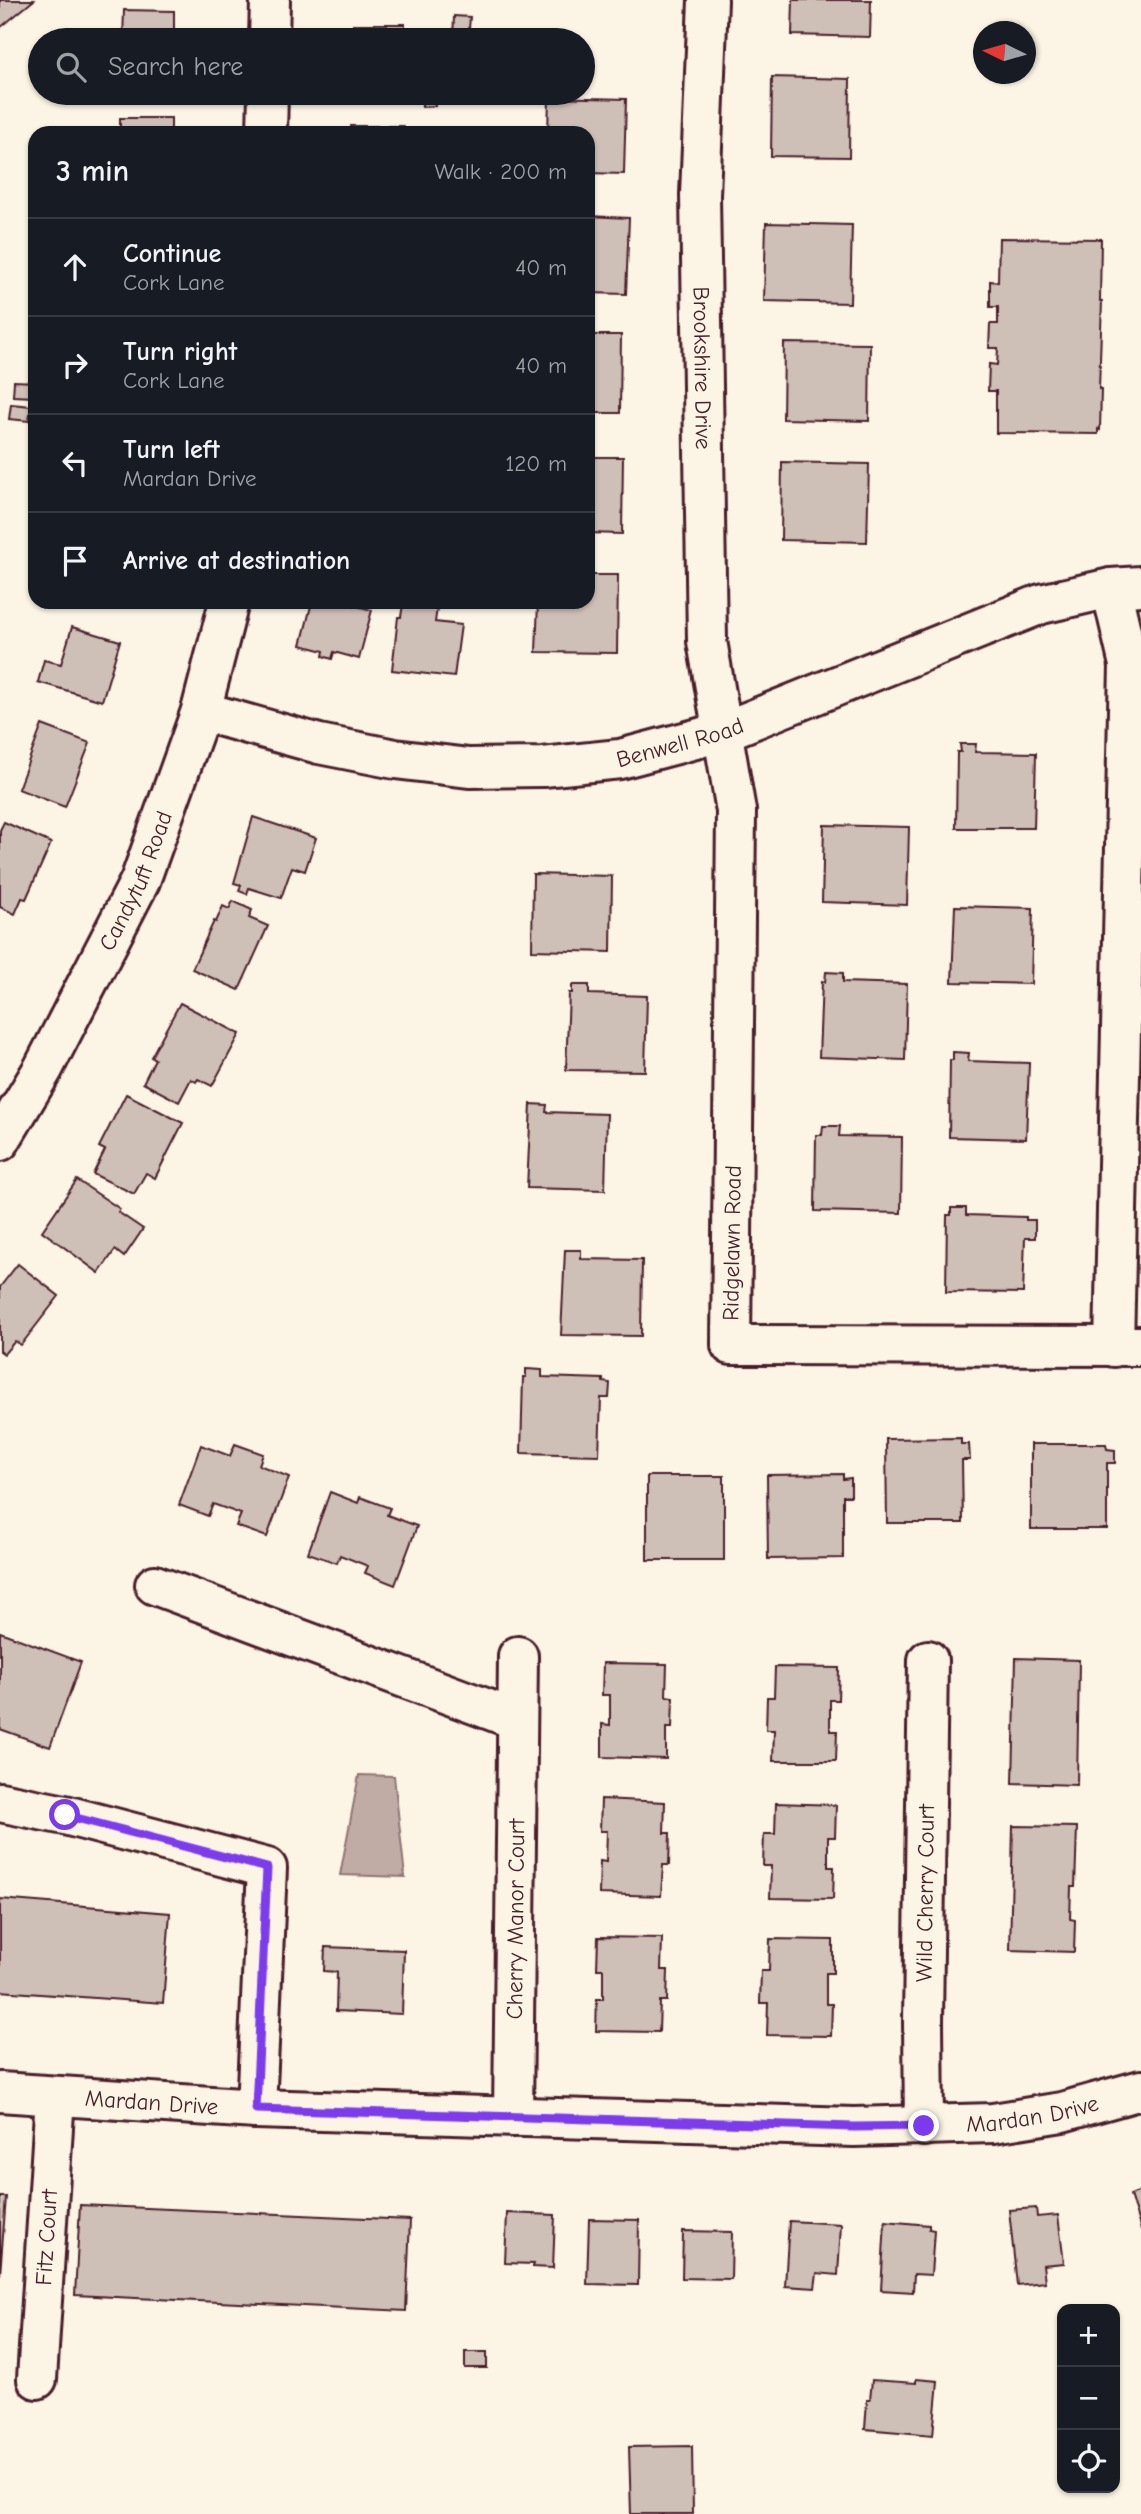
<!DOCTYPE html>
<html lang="en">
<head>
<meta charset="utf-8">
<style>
  body { margin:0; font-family:"Comic Neue",sans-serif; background:#20242c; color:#f1f3f6 }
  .controls { position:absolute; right:21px; bottom:21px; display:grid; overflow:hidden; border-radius:14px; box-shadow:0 2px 5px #0004 }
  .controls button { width:63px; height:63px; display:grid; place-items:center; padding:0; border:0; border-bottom:2px solid #363941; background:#171b24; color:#f1f3f6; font:35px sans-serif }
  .compass { position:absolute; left:973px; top:21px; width:63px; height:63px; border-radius:50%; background:#171b24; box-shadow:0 2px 5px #0004; rotate:275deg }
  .stop { position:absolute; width:21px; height:21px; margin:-16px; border:5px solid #7c3aed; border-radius:50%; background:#fff }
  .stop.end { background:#7c3aed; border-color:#fff; box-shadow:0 2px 7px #0008 }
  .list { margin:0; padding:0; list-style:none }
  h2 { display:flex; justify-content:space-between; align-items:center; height:91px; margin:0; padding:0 28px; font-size:30px }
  h2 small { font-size:23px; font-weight:400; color:#9ea1a6 }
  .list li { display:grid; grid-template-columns:46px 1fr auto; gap:21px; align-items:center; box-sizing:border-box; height:98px; padding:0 28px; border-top:2px solid #363941 }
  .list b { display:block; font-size:26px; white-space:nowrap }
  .list p { margin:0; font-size:23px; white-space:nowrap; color:#9ea1a6 }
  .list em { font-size:23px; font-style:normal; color:#9ea1a6 }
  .icon { flex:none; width:38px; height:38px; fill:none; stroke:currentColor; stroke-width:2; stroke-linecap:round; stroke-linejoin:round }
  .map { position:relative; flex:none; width:1141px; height:2514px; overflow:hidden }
  .search { position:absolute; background:#171b24; box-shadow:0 2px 5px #0004; left:28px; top:28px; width:567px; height:77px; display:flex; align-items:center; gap:18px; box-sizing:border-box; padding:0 24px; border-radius:38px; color:#9ea1a6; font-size:26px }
  .panel { position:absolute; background:#171b24; box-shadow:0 2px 5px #0004; left:28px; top:126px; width:567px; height:483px; border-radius:21px }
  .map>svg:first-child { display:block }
  .water { fill:#c0aca5; stroke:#917474; stroke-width:2 }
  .building { fill:#cfc0b7; stroke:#4a1f2b; stroke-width:2 }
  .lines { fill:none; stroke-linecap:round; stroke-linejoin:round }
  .minor-casing { stroke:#4a1f2b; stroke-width:44 }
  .minor { stroke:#fcf5e5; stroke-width:38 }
  .route { stroke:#7c3aed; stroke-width:9 }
  .labels { text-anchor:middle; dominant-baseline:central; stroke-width:5; stroke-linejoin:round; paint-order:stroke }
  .street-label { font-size:23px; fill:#4a1f2b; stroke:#fcf5e5 }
</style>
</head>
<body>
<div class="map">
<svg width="1141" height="2514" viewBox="0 0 1141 2514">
  <rect width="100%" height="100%" fill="#fcf5e5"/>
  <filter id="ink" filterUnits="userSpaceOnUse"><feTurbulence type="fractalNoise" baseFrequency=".0143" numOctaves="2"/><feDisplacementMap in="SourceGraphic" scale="14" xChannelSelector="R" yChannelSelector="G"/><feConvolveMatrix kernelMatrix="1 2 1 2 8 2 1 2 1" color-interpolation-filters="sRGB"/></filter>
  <g filter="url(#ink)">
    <polygon class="water" points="359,1775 394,1776 405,1877 340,1875"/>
    <g class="building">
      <polygon points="0,0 34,0 0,28"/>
      <polygon points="793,0 871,0 870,37 792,35"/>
      <polygon points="124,10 174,11 174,40 123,40"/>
      <polygon points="454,16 470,17 468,40 453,40"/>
      <rect x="353" y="24" width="52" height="16"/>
      <polygon points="772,77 850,79 849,157 771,156"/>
      <polygon points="421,93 434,93 435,106 422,107"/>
      <polygon points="549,97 626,99 624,174 588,173 588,133 548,133"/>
      <rect x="120" y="118" width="51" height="15"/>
      <polygon points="351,126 403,126 403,133 352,133"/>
      <polygon points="588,216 629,218 626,294 588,293"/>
      <polygon points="766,223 852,225 850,303 764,301"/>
      <polygon points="999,238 1101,239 1100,301 1102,301 1099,389 1101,389 1100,430 1098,429 1098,434 996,433 996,391 988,391 989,364 997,365 998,348 989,348 990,324 998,324 998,307 990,307 990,281 998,282"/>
      <polygon points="588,335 621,335 620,413 588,413"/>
      <polygon points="784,343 870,344 869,421 783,419"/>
      <polygon points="14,381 35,382 34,397 13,396"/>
      <polygon points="11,404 31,406 29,421 9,419"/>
      <polygon points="588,457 623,457 622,534 588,533"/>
      <polygon points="782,462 869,464 867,542 781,540"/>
      <polygon points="588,575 618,575 617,653 536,652 538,602 588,602"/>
      <polygon points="312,602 341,602 372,610 359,659 334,652 332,659 323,656 324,651 301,645"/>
      <polygon points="403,604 437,608 435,622 461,625 454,677 392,670 398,617 401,617"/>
      <polygon points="72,627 120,641 102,701 38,682 44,660 61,664"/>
      <polygon points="42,725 90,743 65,807 18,789"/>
      <polygon points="960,744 976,744 975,752 1036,753 1034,828 956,828 957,752 961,752"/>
      <polygon points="253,817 316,838 305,871 292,867 281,898 249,888 247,894 239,891 241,885 234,883"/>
      <polygon points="4,822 51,843 26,899 22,898 15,914 0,907 0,830"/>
      <polygon points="824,825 909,827 907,905 822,902"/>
      <polygon points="533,874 612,876 611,952 532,950"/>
      <polygon points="233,901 252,910 249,918 268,926 239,990 192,969 214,921 216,922 223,906 229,909"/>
      <polygon points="955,906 1033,908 1031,984 952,982"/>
      <polygon points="826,972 843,973 843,982 907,984 905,1060 819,1057 822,981 825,982"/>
      <polygon points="572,985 589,985 589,994 647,996 645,1071 566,1070 569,993 572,993"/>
      <polygon points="180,1003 240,1034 212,1086 198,1079 196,1082 191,1079 179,1102 143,1083 155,1059 151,1057"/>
      <polygon points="953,1052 969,1053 968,1061 1029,1063 1026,1139 949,1137 950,1060 953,1060"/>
      <polygon points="126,1094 183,1123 155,1178 146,1173 134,1194 93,1174 105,1150 99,1147"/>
      <polygon points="531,1104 547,1105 546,1112 607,1114 605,1190 527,1188"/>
      <polygon points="823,1126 840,1126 839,1136 902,1137 901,1213 815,1211 816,1135 822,1135"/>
      <polygon points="77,1180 120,1209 118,1212 143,1229 124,1257 115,1250 99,1273 42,1231"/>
      <polygon points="951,1208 966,1208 966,1215 1026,1217 1026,1220 1035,1220 1035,1238 1025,1238 1023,1293 946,1292 947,1215 951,1215"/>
      <polygon points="565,1250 581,1250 581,1259 642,1260 641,1336 561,1335"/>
      <polygon points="18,1264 59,1296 21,1345 15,1341 4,1354 0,1351 0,1287"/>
      <polygon points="526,1369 542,1370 542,1377 603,1379 603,1382 610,1383 609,1398 601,1398 599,1455 521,1453 523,1377 526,1377"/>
      <polygon points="961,1438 961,1444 969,1444 970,1460 962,1460 963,1523 887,1523 886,1439"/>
      <polygon points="235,1444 263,1454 259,1465 289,1477 267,1537 236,1526 241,1514 213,1504 208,1516 179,1505 201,1445 230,1456"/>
      <polygon points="1031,1444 1106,1444 1107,1449 1115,1450 1115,1463 1107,1463 1107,1529 1031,1529"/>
      <polygon points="843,1474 843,1479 851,1478 851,1496 843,1496 843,1558 768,1559 767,1475"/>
      <rect x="647" y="1476" width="77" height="84"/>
      <polygon points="330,1492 358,1503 360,1497 390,1508 387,1515 417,1526 395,1585 365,1573 368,1566 340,1555 337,1563 308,1553"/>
      <polygon points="0,1632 81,1662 50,1747 0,1729"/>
      <polygon points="1016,1658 1079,1660 1077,1785 1013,1783"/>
      <polygon points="603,1663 667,1664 666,1696 673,1697 672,1728 666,1728 666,1759 602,1757 602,1724 610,1725 610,1695 602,1695"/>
      <polygon points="775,1667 839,1668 838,1700 830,1700 830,1731 837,1731 836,1761 773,1761 774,1730 766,1730 767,1697 774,1697"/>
      <polygon points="601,1799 665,1802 664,1833 670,1833 669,1865 663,1865 661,1896 599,1894 600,1861 606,1862 607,1831 600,1831"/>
      <polygon points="776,1803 836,1805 835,1837 828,1837 828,1867 834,1867 833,1899 770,1898 771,1866 763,1866 764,1834 775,1834"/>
      <polygon points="1013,1826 1077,1827 1075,1887 1071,1887 1070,1919 1075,1920 1074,1952 1010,1950"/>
      <polygon points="0,1899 170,1913 163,2003 0,1991"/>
      <polygon points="598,1937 662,1938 661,1970 668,1970 667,2001 660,2001 659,2032 596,2031 597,1999 603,1999 603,1969 597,1969"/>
      <polygon points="770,1939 833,1940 833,1973 826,1973 826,2004 832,2004 831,2036 767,2035 768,2003 760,2003 761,1971 769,1971"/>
      <polygon points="325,1947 404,1950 402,2014 336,2011 337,1972 324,1971"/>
      <polygon points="1141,2191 1141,2230 1130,2195"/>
      <polygon points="0,2197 6,2197 0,2275"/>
      <polygon points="80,2205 410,2220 406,2311 75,2295"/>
      <polygon points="1036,2208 1037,2217 1058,2215 1064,2263 1043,2265 1045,2282 1017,2285 1009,2210"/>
      <polygon points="507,2213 555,2215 553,2268 533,2267 534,2264 505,2263"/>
      <polygon points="589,2219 639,2220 638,2285 587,2284"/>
      <polygon points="789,2221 841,2224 838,2275 817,2273 815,2288 785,2286"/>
      <polygon points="885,2221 929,2225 929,2229 934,2230 931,2275 914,2274 913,2292 881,2290"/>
      <polygon points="683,2231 732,2232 731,2279 682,2278"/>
      <rect x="465" y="2352" width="22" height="16"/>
      <polygon points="916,2379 938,2381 933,2435 865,2429 867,2400 870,2400 872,2380 916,2383"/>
      <polygon points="692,2446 693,2514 631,2514 629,2447"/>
    </g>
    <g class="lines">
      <g class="minor-casing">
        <g id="minor">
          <path id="s1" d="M708 0 700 195 707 641 736 811 731 1345 1141 1346"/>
          <polyline points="269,40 270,0"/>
          <polyline points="267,133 268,93"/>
          <polyline points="1111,588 1129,665 1114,1347"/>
          <path id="s2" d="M201 711 319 744 395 759 469 768 543 767 620 759 722 732 1041 604 1111 588 1141 586"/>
          <path id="s3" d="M0 1141 43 1069 140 881 201 711 229 602"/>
          <polyline points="155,1585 517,1720"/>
          <polyline points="0,1802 65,1815 267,1868 256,2109"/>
          <path id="s4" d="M0 2092 256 2109 854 2127 993 2123 1062 2112 1141 2090"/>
          <path id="s5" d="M513 2117 518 1656"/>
          <path id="s6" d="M924 2126 923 2022 928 1660"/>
          <path id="s7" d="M37 2379 55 2096"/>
        </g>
      </g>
      <use href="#minor" class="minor"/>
    </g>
  </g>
  <g class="lines" filter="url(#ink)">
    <polyline class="route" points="65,1815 267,1868 256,2109 854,2127 924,2126"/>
  </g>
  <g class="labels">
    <g class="street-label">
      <text stroke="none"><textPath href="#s1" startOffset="368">Brookshire Drive</textPath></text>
      <text stroke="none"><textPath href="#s2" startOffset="488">Benwell Road</textPath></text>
      <text stroke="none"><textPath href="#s3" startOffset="294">Candytuft Road</textPath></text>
      <text transform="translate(732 1243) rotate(-89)">Ridgelawn Road</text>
      <text stroke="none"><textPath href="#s6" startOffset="233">Wild Cherry Court</textPath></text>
      <text stroke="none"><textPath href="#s5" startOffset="198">Cherry Manor Court</textPath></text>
      <text stroke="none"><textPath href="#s4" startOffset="152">Mardan Drive</textPath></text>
      <text stroke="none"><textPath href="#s4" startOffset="1034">Mardan Drive</textPath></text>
      <text stroke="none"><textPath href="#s7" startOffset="142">Fitz Court</textPath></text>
    </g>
  </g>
</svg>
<div class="controls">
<button>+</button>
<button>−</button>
<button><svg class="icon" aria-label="locate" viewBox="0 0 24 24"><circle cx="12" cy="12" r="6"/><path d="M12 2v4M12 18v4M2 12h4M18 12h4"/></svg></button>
</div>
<svg class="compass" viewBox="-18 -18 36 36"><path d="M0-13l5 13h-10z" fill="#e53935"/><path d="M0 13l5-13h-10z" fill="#9ea1a6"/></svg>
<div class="stop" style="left:65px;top:1815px"></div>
<div class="stop end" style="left:924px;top:2126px"></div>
<div class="search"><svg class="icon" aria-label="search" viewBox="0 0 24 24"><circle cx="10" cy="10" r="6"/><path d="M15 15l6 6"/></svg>Search here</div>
<section class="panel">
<h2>3 min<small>Walk · 200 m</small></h2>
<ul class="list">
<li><svg class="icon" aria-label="ahead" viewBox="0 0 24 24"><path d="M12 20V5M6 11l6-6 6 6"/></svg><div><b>Continue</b><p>Cork Lane</p></div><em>40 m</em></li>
<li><svg class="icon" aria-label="right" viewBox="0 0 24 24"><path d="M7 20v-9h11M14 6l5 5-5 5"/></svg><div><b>Turn right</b><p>Cork Lane</p></div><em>40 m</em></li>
<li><svg class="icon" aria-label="left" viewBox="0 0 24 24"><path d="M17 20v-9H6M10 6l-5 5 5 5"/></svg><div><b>Turn left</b><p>Mardan Drive</p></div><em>120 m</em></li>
<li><svg class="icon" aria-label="arrive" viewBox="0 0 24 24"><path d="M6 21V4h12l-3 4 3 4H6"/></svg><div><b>Arrive at destination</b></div></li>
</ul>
</section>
</div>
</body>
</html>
